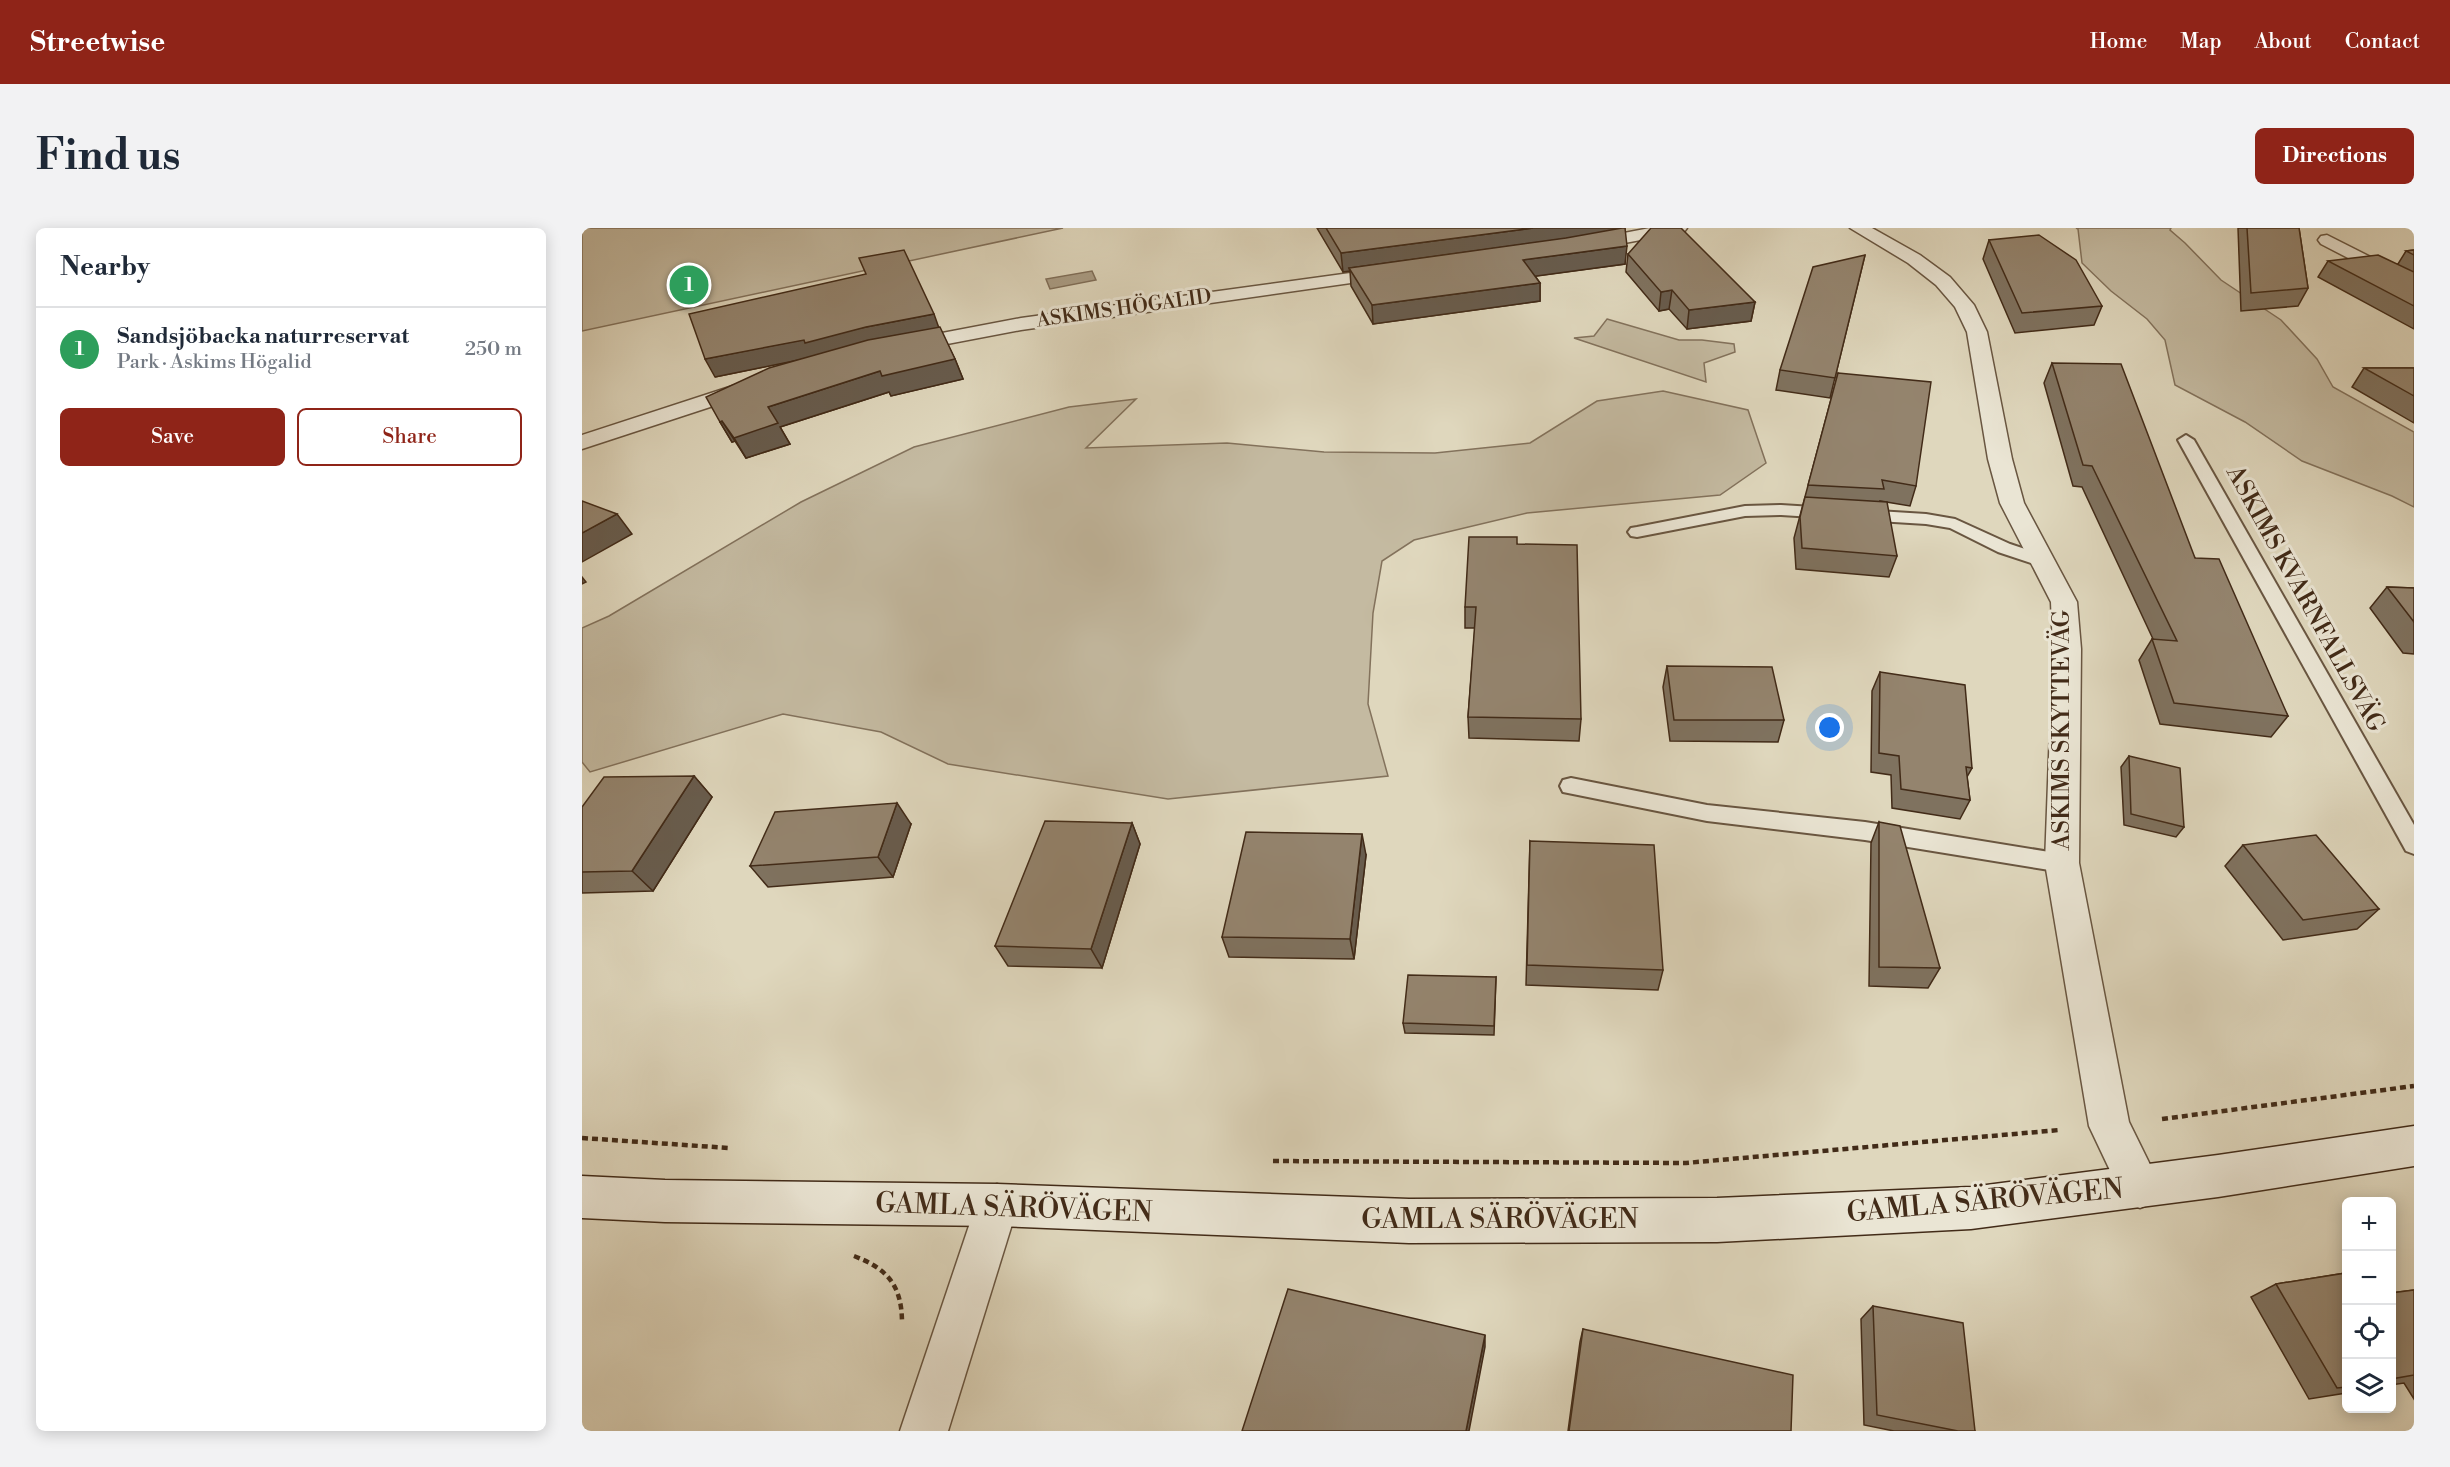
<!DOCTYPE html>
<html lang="en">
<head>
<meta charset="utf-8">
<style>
  body { margin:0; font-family:"Libre Bodoni",serif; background:#f2f2f3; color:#1f2937 }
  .controls { position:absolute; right:18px; bottom:18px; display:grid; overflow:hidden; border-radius:9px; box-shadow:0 3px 15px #0003 }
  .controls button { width:54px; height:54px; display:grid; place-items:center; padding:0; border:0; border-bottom:2px solid #e0e1e3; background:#fff; color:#1f2937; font:30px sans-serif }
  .you { position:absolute; left:1248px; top:500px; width:21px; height:21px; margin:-15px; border:4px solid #fff; border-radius:50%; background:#1a73e8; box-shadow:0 0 0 9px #1a73e833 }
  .badge { display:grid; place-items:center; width:39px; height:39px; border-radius:50%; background:#8f2418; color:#fff; font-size:20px; font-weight:700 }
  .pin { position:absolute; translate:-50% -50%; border:3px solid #fff; box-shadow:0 2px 6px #0006 }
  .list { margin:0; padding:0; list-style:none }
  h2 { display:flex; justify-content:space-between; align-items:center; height:78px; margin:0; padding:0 24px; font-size:26px }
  h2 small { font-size:20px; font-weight:400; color:#747a83 }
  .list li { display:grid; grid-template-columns:39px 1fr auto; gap:18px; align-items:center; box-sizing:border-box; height:84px; padding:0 24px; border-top:2px solid #e0e1e3 }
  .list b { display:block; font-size:22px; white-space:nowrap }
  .list p { margin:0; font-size:20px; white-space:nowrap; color:#747a83 }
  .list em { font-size:20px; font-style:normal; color:#747a83 }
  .actions { display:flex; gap:12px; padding:18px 24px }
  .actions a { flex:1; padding:14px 0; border:2px solid #8f2418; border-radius:9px; text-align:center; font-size:21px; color:#8f2418 }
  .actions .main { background:#8f2418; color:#fff }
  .icon { flex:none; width:33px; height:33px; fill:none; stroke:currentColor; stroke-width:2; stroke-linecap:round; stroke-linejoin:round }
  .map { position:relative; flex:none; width:1832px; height:1203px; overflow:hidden; border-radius:9px }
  header { display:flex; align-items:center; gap:36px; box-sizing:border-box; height:84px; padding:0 30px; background:#8f2418; color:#fff }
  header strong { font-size:28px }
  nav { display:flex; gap:33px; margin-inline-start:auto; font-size:21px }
  .intro { display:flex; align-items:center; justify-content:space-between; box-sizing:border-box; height:144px; padding:0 36px }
  h1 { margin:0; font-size:42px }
  .button { padding:15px 27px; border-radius:9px; background:#8f2418; color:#fff; font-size:21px; font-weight:700 }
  main { display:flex; gap:36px; padding:0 36px }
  aside { flex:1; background:#fff; border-radius:9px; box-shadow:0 3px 15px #0003 }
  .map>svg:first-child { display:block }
  .green { fill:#c4baa1; stroke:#83725c; stroke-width:1.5 }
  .water { fill:#aa9d85; stroke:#806f59; stroke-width:1.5 }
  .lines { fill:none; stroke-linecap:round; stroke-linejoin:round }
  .lane-casing { stroke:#695641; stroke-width:4 }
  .street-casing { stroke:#695641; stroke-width:3 }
  .secondary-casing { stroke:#422b18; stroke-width:3 }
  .path { stroke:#422b18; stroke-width:4.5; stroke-dasharray:6 4; stroke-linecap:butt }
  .lane { fill:#eae5d4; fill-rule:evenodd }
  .street { fill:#eae5d4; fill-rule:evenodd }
  .secondary { fill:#eae5d4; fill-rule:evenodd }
  .wall { fill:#7f725f; stroke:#422b18; stroke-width:1.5 }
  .shaded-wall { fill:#685c4d; stroke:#422b18; stroke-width:1.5 }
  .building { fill:#94846e; stroke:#422b18; stroke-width:1.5 }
  .labels { text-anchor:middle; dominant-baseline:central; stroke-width:6; stroke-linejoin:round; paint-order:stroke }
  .far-street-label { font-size:20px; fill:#422b18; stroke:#eae5d4 }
  .street-label { font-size:24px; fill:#422b18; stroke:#eae5d4 }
  .near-street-label { font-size:28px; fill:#422b18; stroke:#eae5d4 }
</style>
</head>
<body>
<header>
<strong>Streetwise</strong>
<nav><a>Home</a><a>Map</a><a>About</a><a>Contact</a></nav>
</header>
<div class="intro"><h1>Find us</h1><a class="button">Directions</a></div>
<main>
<aside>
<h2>Nearby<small></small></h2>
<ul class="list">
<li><span class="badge" style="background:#2e9e5b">1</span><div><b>Sandsjöbacka naturreservat</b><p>Park · Askims Högalid</p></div><em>250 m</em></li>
</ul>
<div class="actions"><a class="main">Save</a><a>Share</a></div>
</aside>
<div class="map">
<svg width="1832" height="1203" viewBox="0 0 1832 1203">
  <rect width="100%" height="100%" fill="#dfd7bd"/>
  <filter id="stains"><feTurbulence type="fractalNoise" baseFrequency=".00333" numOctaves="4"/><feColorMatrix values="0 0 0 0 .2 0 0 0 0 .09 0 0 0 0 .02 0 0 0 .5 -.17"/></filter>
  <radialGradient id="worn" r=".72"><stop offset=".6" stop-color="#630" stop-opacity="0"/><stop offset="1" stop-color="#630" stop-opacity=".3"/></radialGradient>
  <g class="green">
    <polygon points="0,0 481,0 0,103"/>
    <polygon points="1494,0 1589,0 1588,2 1603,15 1639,52 1699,92 1735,131 1751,159 1832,204 1832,279 1810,268 1720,233 1663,194 1593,157 1583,112 1565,91 1529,63 1500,35 1496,1"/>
    <polygon points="1025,91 1097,112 1120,112 1152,116 1153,124 1122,135 1124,154 992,110 1012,108"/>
    <polygon points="1081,163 1166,182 1184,235 1138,267 945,285 832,312 800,333 791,385 786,476 806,548 586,571 366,536 299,504 201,486 8,544 0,534 0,400 27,388 219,274 332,219 487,179 554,171 504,220 645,215 742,224 853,225 948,215 1015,173"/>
  </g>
  <polygon class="water" points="510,43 514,52 468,61 464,51"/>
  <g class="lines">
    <g class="lane-casing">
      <g id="lane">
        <polygon points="1604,207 1612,212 1832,597 1832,626 1824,623 1596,212"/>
        <polygon points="1199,277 1344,286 1373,291 1428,316 1467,329 1470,333 1467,337 1455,337 1416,324 1368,300 1344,296 1199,287 1163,288 1055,309 1049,308 1046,304 1049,300 1055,299 1163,278"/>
        <polygon points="989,550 1125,577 1283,594 1480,626 1488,629 1492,635 1488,641 1480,644 1283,612 1125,593 981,564 978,558 981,552"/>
      </g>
    </g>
    <g class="street-casing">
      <g id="street">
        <polygon points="1068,0 1105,0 1102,4 1096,5 1000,23 994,22 991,18 994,14 1000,13"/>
        <polygon points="1268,0 1290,0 1338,27 1368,49 1392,77 1405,104 1430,231 1442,275 1495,374 1499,421 1497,635 1547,894 1579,959 1573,974 1558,980 1543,974 1507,898 1463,635 1471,421 1469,374 1418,275 1406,231 1385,104 1373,79 1354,57 1326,35"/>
        <polygon points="1745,7 1832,51 1832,64 1739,16 1736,12 1739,8"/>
        <polygon points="812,39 818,40 821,44 818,48 439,102 318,125 311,123 308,119 311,115 318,113 439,90"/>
        <polygon points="169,152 177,153 180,158 177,163 0,221 0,207"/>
        <polygon points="415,956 430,962 436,977 366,1203 318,1203 394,977 400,962"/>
      </g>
    </g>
    <g class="secondary-casing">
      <polygon id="secondary" points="1832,898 1832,938 1636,969 1389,1001 1135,1014 827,1015 415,998 83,994 0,990 0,948 83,952 415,956 827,971 1135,970 1389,959 1636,927"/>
    </g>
    <g class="path">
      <polyline points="1580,891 1832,858"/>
      <polyline points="0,910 147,920"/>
      <polyline points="691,933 1104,935 1477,902"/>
      <path d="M272 1028C306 1041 320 1058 320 1095"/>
    </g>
    <use href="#lane" class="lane"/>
    <use href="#street" class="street"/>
    <use href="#secondary" class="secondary"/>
  </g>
  <g class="wall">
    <polygon points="735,0 1043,0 1043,36 953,48 958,55 958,73 791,96 769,58 768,43 761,44"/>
    <polygon points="1656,0 1717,0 1726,60 1716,78 1659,83"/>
    <polygon points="1407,12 1520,78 1512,97 1433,105 1401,31"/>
    <polygon points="1832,22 1832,101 1736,49 1746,33 1816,36 1824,23"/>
    <polygon points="1046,26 1173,74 1169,93 1105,101 1087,81 1077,83 1044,44"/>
    <polygon points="1283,27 1248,170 1194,162 1198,142"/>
    <polygon points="357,99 373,131 381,151 309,168 307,164 198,199 208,216 164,230 153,213 150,214 138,194 211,133 133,149"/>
    <polygon points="1470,135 1613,330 1706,488 1689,509 1578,496 1557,432 1570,411 1571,411 1500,259 1491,258 1462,155"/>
    <polygon points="1782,140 1832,140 1832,195 1770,159"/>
    <polygon points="1256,145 1334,258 1328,278 1298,273 1298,274 1315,328 1307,349 1214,341 1212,310"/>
    <polygon points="935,316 999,491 997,513 887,510 886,489 893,400 883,400 883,379"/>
    <polygon points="1805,359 1832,360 1832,426 1821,425 1788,380"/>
    <polygon points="1085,438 1202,492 1196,514 1088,513 1081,459"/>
    <polygon points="1298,444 1390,540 1385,549 1388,572 1378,591 1310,580 1309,547 1289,544 1290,463"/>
    <polygon points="1547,528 1602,599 1594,609 1542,597 1539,539"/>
    <polygon points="112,548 130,569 71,663 0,665 0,579"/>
    <polygon points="1297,594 1358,740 1346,760 1287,758 1289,615"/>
    <polygon points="550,595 558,616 520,740 426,738 413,718"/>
    <polygon points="329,596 311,649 186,659 168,638"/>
    <polygon points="948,613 1081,742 1076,762 944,757"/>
    <polygon points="1661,617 1797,681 1775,701 1701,712 1643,638"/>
    <polygon points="784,627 772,731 647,729 640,709"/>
    <polygon points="914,749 912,807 823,805 821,795"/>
    <polygon points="1764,1045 1764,1165 1727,1171 1669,1069 1694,1056"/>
    <polygon points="1832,1062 1832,1171 1822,1155 1809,1157 1809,1065"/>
    <polygon points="1291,1078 1393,1203 1312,1203 1282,1197 1279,1091"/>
    <polygon points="1001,1101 1209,1203 986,1203 998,1114"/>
  </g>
  <g class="shaded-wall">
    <polygon points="951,0 1041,0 1041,3 767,40 768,43 761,44 759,25"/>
    <polygon points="1045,18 1043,36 940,50 941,32"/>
    <polygon points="958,55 958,73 791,96 790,77"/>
    <polygon points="1090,62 1087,81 1077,83 1079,64"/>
    <polygon points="1173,74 1169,93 1105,101 1107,82"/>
    <polygon points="352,86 358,103 133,149 123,131 284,99"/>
    <polygon points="373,131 381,151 309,168 307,164 198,199 208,216 164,230 152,210 186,179 298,143"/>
    <polygon points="140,193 153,213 150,214 138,194"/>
    <polygon points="35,286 50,306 0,334 0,305"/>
    <polygon points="0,349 4,354 0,356"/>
    <polygon points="112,548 130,569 71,663 50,643"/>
    <polygon points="315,575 329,596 311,649 296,629"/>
    <polygon points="550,595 558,616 520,740 509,721"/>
    <polygon points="780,606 784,627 772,731 768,711"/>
    <polygon points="903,1107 903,1119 887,1203 884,1203"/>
  </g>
  <g class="building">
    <polygon points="744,0 951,0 759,25"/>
    <polygon points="1040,0 1043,0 1045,18 941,32 958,55 790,77 767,40 984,10"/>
    <polygon points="1069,0 1099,0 1173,74 1107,82 1090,62 1079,64 1046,26"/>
    <polygon points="1665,0 1717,0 1726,60 1669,65"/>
    <polygon points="1457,7 1494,32 1520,78 1440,85 1407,12"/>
    <polygon points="322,22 352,86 284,99 223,115 222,112 123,131 107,86 284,46 277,30"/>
    <polygon points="1832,22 1832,27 1824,23"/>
    <polygon points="1283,27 1253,150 1198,142 1231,39"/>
    <polygon points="1796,27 1832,44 1832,78 1746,33"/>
    <polygon points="358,99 373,131 300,148 298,143 186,179 196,195 152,210 140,193 138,194 124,169 187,140 286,112"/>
    <polygon points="1470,135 1539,136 1613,330 1637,331 1706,488 1592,475 1570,411 1595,413 1510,238 1501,237"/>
    <polygon points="1782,140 1832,140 1832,168"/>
    <polygon points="1256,145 1349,154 1334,258 1300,252 1302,261 1226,257"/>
    <polygon points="1223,269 1305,274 1315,328 1220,320 1218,289"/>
    <polygon points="0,273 35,286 0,305"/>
    <polygon points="887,309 935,309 935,316 995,317 999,491 886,489 894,379 883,379"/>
    <polygon points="1805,359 1832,360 1832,394"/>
    <polygon points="1085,438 1190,439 1202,492 1092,492"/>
    <polygon points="1298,444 1383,457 1390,540 1384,539 1388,572 1319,561 1317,528 1297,525"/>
    <polygon points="1547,528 1598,540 1602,599 1549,586"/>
    <polygon points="112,548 50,643 0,644 0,579 22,549"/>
    <polygon points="315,575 296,629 168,638 193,584"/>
    <polygon points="463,593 550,595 509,721 413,718"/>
    <polygon points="1297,594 1318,598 1358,740 1297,739"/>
    <polygon points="664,604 780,606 768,711 640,709"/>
    <polygon points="1734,607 1797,681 1721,692 1661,617"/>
    <polygon points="948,613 1072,617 1081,742 945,737"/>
    <polygon points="826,747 914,749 912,798 821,795"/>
    <polygon points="1764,1045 1764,1159 1755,1160 1694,1056"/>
    <polygon points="706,1061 903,1107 884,1203 660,1203"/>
    <polygon points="1832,1062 1832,1147 1809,1151 1809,1065"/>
    <polygon points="1291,1078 1381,1095 1393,1203 1376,1203 1295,1187"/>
    <polygon points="1001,1101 1211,1147 1209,1203 987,1203"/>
  </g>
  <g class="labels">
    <g class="far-street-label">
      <text transform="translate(542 81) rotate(-8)">ASKIMS HÖGALID</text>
    </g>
    <g class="street-label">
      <text transform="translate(1723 371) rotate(61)">ASKIMS KVARNFALLSVÄG</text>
      <text transform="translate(1480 502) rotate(-90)">ASKIMS SKYTTEVÄG</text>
    </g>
    <g class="near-street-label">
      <text transform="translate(1403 973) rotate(-5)">GAMLA SÄRÖVÄGEN</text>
      <text transform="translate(432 980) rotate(2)">GAMLA SÄRÖVÄGEN</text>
      <text x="918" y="991">GAMLA SÄRÖVÄGEN</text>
    </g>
  </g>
  <rect width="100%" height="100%" filter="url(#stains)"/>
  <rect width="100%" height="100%" fill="url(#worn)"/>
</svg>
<div class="controls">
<button>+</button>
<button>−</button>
<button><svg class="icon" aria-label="locate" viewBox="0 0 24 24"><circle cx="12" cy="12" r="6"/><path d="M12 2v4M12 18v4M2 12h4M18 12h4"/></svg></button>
<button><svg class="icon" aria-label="layers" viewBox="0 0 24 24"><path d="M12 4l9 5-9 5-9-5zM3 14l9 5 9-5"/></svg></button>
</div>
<div class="you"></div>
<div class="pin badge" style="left:107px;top:57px;background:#2e9e5b">1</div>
</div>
</main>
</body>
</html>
